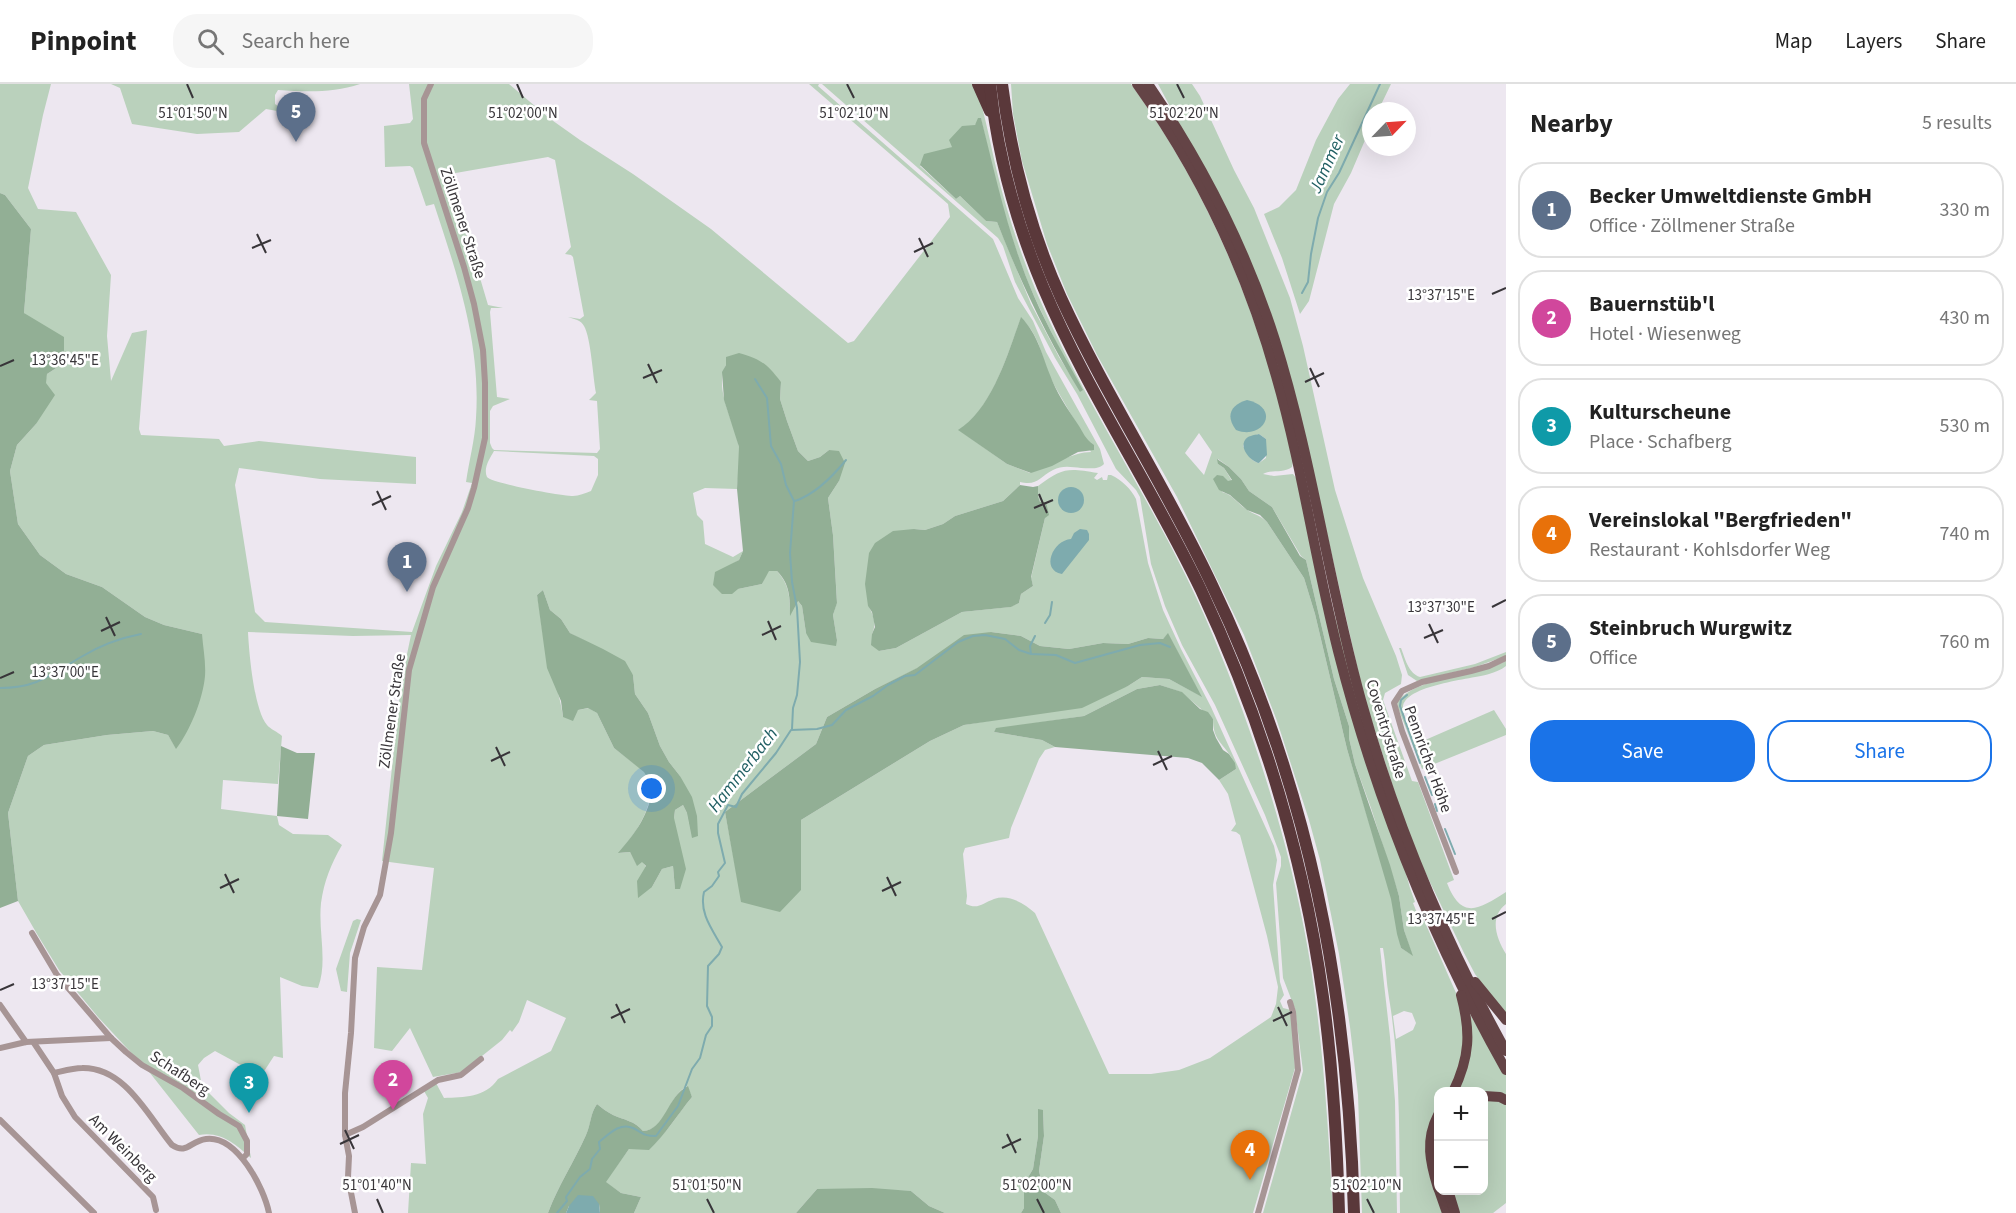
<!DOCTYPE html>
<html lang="en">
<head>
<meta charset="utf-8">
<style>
  body { margin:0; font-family:"Source Sans 3",sans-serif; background:#f6f6f6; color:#222 }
  .controls { position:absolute; right:18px; bottom:18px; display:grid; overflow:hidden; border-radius:12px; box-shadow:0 6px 24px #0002 }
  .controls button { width:54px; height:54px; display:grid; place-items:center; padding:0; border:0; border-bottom:2px solid #e0e0e0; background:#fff; color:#222; font:30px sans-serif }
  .compass { position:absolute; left:1362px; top:18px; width:54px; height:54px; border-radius:50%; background:#fff; box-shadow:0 6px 24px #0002; rotate:65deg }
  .you { position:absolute; left:652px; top:705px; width:21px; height:21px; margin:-15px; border:4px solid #fff; border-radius:50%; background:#1a73e8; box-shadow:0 0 0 9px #1a73e833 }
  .badge { display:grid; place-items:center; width:39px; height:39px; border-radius:50%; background:#1a73e8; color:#fff; font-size:20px; font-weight:700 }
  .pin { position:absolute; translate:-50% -50px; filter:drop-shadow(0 2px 3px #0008) }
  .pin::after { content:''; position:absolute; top:32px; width:21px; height:18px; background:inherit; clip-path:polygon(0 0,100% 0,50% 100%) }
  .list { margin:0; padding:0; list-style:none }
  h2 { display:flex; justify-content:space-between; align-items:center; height:78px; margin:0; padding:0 24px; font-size:26px }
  h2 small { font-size:20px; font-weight:400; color:#767676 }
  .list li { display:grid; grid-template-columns:39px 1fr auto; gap:18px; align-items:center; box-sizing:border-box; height:96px; margin:0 12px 12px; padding:0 12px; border:2px solid #e0e0e0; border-radius:24px }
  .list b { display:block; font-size:22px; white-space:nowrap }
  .list p { margin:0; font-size:20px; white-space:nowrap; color:#767676 }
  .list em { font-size:20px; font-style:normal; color:#767676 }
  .actions { display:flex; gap:12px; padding:18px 24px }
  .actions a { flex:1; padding:14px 0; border:2px solid #1a73e8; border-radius:24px; text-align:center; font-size:21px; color:#1a73e8 }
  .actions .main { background:#1a73e8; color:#fff }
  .icon { flex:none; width:33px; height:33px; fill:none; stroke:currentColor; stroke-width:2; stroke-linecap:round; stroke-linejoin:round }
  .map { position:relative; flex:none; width:1506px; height:1129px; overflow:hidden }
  header { display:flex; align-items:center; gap:36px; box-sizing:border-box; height:84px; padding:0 30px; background:#fff; border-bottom:2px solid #e0e0e0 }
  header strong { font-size:28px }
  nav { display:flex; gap:33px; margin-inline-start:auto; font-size:21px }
  .search { width:420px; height:54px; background:#f6f6f6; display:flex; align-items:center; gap:15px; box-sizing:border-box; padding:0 21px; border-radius:24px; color:#767676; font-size:22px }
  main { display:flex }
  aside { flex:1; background:#fff }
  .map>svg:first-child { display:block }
  .green { fill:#bad1bc; fill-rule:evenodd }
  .forest { fill:#92af95 }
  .water { fill:#7eabae }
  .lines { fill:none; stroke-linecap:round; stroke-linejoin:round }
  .stream { stroke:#7eabae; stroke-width:2 }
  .minor { stroke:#a79595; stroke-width:6 }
  .trunk { stroke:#644446; stroke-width:10 }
  .motorway { stroke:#5a383a; stroke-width:12 }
  .ticks { fill:none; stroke:#383539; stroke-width:2 }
  .labels { text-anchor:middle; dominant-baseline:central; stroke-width:5; stroke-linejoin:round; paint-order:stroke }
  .street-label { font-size:16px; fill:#383539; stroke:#fff }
  .water-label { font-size:18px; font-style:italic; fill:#205f63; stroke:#fff }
  .ticks-label { font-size:15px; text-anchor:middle; fill:#383539; stroke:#fff; stroke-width:5; stroke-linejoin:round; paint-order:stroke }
</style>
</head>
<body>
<header>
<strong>Pinpoint</strong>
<div class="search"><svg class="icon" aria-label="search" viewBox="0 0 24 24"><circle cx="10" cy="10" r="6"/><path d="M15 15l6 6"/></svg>Search here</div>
<nav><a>Map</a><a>Layers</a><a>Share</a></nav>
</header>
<main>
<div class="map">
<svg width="1506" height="1129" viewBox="0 0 1506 1129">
  <rect width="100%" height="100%" fill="#ede7f0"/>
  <g class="green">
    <path d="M0 0H51L43 31 28 104 38 125 76 128 111 191 107 252 111 297 132 249 147 246 139 345 141 351 219 355 224 362 259 357 416 373V400L320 395 239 384 235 401 255 528 265 538 412 548 436 482 462 428 472 399 466 398C469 377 475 355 476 334 481 259 457 190 434 120L426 122 413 84 410 82 385 83 384 42 410 39 413 35 409 0H509L549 34 580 56 633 90 711 145 848 259 854 257 950 133 948 120 809 0H819L818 2 993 155 1018 214 1033 237 1046 268 1100 365 1104 380C1098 386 1089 384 1081 384 1072 383 1062 381 1053 386 1039 393 1038 402 1020 398V401L1003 417 955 432 943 440 925 446 914 445 868 521C873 530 877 540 872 550L879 567 896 564 962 528 1010 523 1019 519 1021 510 1033 502 1031 494 1045 434 1038 412V402C1063 383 1068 384 1098 389L1094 394 1097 396 1102 393 1103 396H1107L1108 391H1111C1122 396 1131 405 1136 415L1148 479 1163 526 1181 565 1211 623 1274 762 1277 776 1273 801 1280 898 1284 911 1280 917 1283 924 1291 926 1295 984 1253 1129H1061L1055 1116 1044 1108 1039 1087 1044 1052 1043 1026H1038V1052L1033 1085 1024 1100V1124L1021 1129H945L929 1122 911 1107 817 1105 796 1129H634L641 1113 621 1109 605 1098 629 1065H649C666 1050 677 1031 692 1013L687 1002C668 1012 666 1046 643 1047 635 1037 624 1036 613 1031 607 1028 602 1024 597 1020 590 1030 591 1041 586 1051 574 1078 558 1102 548 1129H408L411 1079 426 1080 423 1030 428 1014 424 1007 436 999 444 1014C464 1013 485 1014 498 995L551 967 566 934 527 916 519 938 512 948 510 946 502 956 462 988 433 993 410 944 392 967 374 964 377 883 422 886 434 784 382 777 401 599 411 551 353 552 248 548C249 568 254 626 267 641 270 645 278 648 282 652L278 700 223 696 221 725 277 732 279 741 293 750 328 751 342 761C331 780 324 797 321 819 318 848 328 877 318 904L302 902 280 893 283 974 274 972 261 992 215 967 204 974 198 981 202 1002 229 1029 245 1041 251 1074C235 1060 221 1047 199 1051L150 989 98 933 59 886 37 850 18 817 8 729 28 672 44 661 107 651 153 647 168 651 176 664 202 550 164 541 145 533 102 503 66 490 40 471 18 440 10 387 17 361 36 340 47 290 64 279 24 229 31 145 5 111 0 109ZM548 73 555 76 571 163 565 170 571 171 573 173 584 232 580 235 568 233C574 235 581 236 584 242 591 254 593 294 596 309L589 316 597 317 600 365 597 369 494 366 492 364 490 359V327L493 322 510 315 497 313 490 228 491 224H503L488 221 470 160 471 155 466 151 448 93 450 90ZM1021 234C1042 254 1040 272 1052 297 1065 321 1080 343 1091 368 1074 368 1048 382 1030 389L1007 380 959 346C992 325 1008 269 1021 234ZM726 281 781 298 780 315 787 337 798 367 808 377 820 373 829 366 839 397 828 414 833 451 837 518 833 531 837 556 806 549 802 522 797 516 790 530C790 513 789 500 777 487H768L762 500 738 505 724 485 739 476 743 467 733 473 705 460 703 437 697 431 693 409 705 404 737 405C738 392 741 376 739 363 735 338 713 305 726 281ZM494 367 594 372 598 375V391L591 407C585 409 579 412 573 412 562 412 491 399 487 393 483 384 490 374 494 367ZM543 506 550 526 561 535 570 549 585 557 633 591 635 610 648 629 660 662 669 678 680 692 692 754 687 729 683 721 675 726 674 734 675 805 673 782 662 785 652 803 646 783 642 777 637 781 630 768 619 769C638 746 647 732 653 703L645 688 614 664 597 629 589 624 578 626 563 633C560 610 551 587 546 563 541 546 541 529 537 511ZM991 548 1021 552 1040 562 1069 565 1103 559 1128 560 1148 554 1163 555 1168 550 1201 612 1169 595 1142 593 1128 602 1012 633 964 641 930 657 801 736V806L742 818 725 728 816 660 827 633 875 605ZM1160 601 1181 608 1213 635C1213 654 1220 657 1230 671 1232 674 1234 681 1236 685L1219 696 1228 710 1236 740 1231 747 1236 748 1240 751 1267 852 1278 903 1276 920 1271 933 1210 974 1179 986 1151 990H1109L1035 829C1024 819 1009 810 994 815 983 819 978 826 966 820L967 812 963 770 965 764 1009 754 1011 744 1039 675 1045 666 1055 663 1042 656 994 648 996 645 1084 632 1137 605Z"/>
    <path d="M111 0H360C333 9 307 8 278 6L275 11V20L288 29 266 25 239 48 197 50 132 40 120 4Z"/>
    <path d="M822 0H975C985 29 990 58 997 88 1007 129 1020 168 1036 207 1084 320 1156 421 1205 533 1251 639 1288 751 1308 866 1323 953 1328 1041 1333 1129H1263L1303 987 1295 925 1283 894 1276 799 1281 782V773L1265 731 1215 621 1182 561 1165 522 1151 480 1140 413 1136 406 1116 385 1077 310 1055 274 1015 198 1003 162 998 154ZM981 35C995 95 1009 156 1034 212 1049 245 1066 276 1081 308L1059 273 1031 220 997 138 986 137 960 112 956 115 920 82 952 63Z"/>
    <path d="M1011 0H1131C1196 90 1240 186 1272 292 1281 320 1286 349 1293 377L1292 383C1282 390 1271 385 1263 390L1274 392 1293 390 1297 395 1410 804 1415 818 1413 819 1419 834H1423L1460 918 1466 963 1450 1007 1438 1008V1024L1430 1038 1443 1129H1400C1399 1058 1401 984 1389 914 1386 897 1386 880 1383 864H1380L1390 953 1395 1017 1397 1129H1362L1358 1011 1350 943 1339 870 1320 776 1309 736 1277 637 1244 551 1177 413 1097 271 1067 210 1047 160 1022 77 1013 30ZM1199 349 1212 368 1204 391 1185 369ZM1259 350 1266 355V374L1259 379C1250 377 1248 370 1243 362L1247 354ZM1218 375 1229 383 1241 395 1249 407 1272 423 1301 472 1306 476 1334 595 1349 642V654L1355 680 1371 724 1399 812 1404 846 1412 871 1401 864 1392 815 1347 665 1315 530 1304 494 1267 438C1259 430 1254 431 1246 425 1237 419 1233 411 1222 408L1228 397H1232L1224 384 1218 380ZM1404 927 1412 929 1416 939 1413 946 1396 955 1393 932Z"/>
    <path d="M1158 0H1192L1200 12 1234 86 1254 124 1290 214 1303 262 1335 406 1363 494 1396 572 1402 591 1401 600 1385 609 1383 616 1412 697 1418 698 1454 796 1447 799C1462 837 1479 825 1506 808V820C1489 833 1496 854 1506 870V932L1475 890 1464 869 1416 769 1405 740 1364 613 1302 339 1181 43Z"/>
    <polygon points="1350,0 1391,0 1378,27 1371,27 1371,42 1351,89 1334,120 1309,217 1300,230 1282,174 1264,130 1279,123 1296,106 1316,56 1338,15"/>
    <path d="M1399 564H1401C1405 574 1408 589 1420 593L1475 580 1506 568V572L1475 583 1417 597 1408 591Z"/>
    <path d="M1506 577V582C1501 586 1495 588 1489 590 1473 595 1401 601 1403 625 1404 636 1412 649 1416 660L1494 626 1506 645V651L1422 685 1398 624 1397 618C1417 592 1476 593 1506 577Z"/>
    <polygon points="357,835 361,836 350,869 347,908 341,907 336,885 353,837"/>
    <polygon points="1468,927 1506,991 1506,1014 1484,1008 1457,1008"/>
    <polygon points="1484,1015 1506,1019 1506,1119 1493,1129 1459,1129 1451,1107 1484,1106"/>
  </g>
  <g class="forest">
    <path d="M978 34H981C996 94 1009 155 1034 212 1048 244 1066 275 1083 306L1080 308C1047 254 1020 197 997 138L986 137 960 112 956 115 920 81 924 70 952 63 949 56 962 42 975 41Z"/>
    <path d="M0 109 5 111 31 145 24 229 64 253V279L47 290 46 299 55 311 36 340 17 361 10 387 18 440 40 471 66 490 102 503 145 533 164 541 202 550C203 564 206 578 205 592 203 615 190 647 176 665L168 651 153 647 107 651 44 661 28 672 8 729 18 817 0 824Z"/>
    <path d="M1021 233C1038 251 1041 268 1050 291 1056 308 1067 324 1077 339 1084 349 1084 354 1094 361V366L1078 368 1052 382 1031 389 1007 380 958 346C992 325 1008 269 1021 233Z"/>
    <path d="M739 269C762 276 766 279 781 298L780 315 787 337 798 367 808 377 820 373 829 366 839 367 845 379 839 397 828 414 833 451 837 519 833 531 837 556 836 562 811 558 806 549 802 522 798 517 790 532C790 514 790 500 777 487H769L762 500 738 505 732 510H722L713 501 715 488 739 476 743 467 737 405 739 363 724 316 722 288 726 281V273Z"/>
    <polygon points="1217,375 1229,383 1241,395 1249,407 1272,423 1300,472 1306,476 1334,595 1349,642 1349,654 1355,680 1390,781 1399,812 1404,846 1413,872 1401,864 1397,850 1391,815 1347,665 1315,530 1304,494 1267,438 1260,431 1247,426 1230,411 1219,406 1213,395 1217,391 1223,392 1228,397 1232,396 1224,384 1218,380"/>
    <polygon points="1020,401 1033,403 1038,402 1038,412 1040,418 1046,418 1049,431 1045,434 1031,493 1033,502 1021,510 1019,519 1011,523 962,528 896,564 879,567 871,561 872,550 875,543 872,528 868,522 865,500 869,469 875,459 893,447 914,445 925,446 943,440 955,432 1003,417"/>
    <path d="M543 506 550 526 561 535 570 549 603 565 625 577 633 591 635 610 648 629 660 662 669 678 680 692 692 713 697 732 698 752 692 754 687 729 683 721 675 726 674 734 686 785 680 805H675L673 782 662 785 652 803 638 814 637 797 646 782 642 778 637 782 630 768 618 769C637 747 648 732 653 703L644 688 614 664 597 629 588 624 578 626 573 637 563 633 561 617 547 584 537 511Z"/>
    <polygon points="991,548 1021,552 1040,562 1069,565 1103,559 1128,560 1148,554 1163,555 1168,549 1202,613 1169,595 1142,593 1128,602 1082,624 964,641 930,657 801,736 801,806 780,828 741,818 725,728 816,660 827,633 875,605 917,584 964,551"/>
    <polygon points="1160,601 1182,608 1200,625 1208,628 1213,635 1213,646 1216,654 1223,666 1229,670 1235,679 1236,685 1219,696 1202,679 1188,674 1055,663 1042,656 994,648 996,644 1084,632 1137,605"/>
    <polygon points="281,662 297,669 315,669 308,735 277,732"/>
    <path d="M688 1002 692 1013C677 1031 666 1050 649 1066L629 1065 606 1098 621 1109 641 1113 634 1129H600L599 1120 569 1122 566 1129H548C558 1102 574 1078 586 1051 591 1040 590 1030 597 1020 602 1024 607 1028 613 1031 624 1036 635 1037 643 1047 665 1046 667 1012 688 1002Z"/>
    <polygon points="1038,1025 1043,1026 1044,1052 1039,1087 1044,1108 1055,1116 1061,1129 1021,1129 1024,1124 1024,1100 1033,1085 1038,1052"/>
    <polygon points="872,1104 911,1107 929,1122 945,1129 796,1129 817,1105"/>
  </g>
  <g class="water">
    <path d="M1247 316C1282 324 1263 357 1236 346 1225 331 1231 321 1247 316Z"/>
    <path d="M1259 350 1266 355 1267 371 1259 379C1252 378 1239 365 1245 356 1247 352 1254 351 1259 350Z"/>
    <circle cx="1071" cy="416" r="13"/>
    <path d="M1080 445 1087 446 1089 450V456L1062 490C1040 486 1053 456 1071 455L1074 449Z"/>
    <polygon points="578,1111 593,1112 599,1120 600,1129 566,1129 569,1122"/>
  </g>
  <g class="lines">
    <g class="stream">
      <polyline points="1302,209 1308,198 1311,170 1318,134 1327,108 1339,89 1380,0"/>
      <polyline points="755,295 767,314 771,362 781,380 786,401 794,417 790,469 792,498 797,524 800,578 797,611 793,624 792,645"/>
      <path d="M795 417C816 410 833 392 846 376"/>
      <polyline points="1045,539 1050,531 1052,518"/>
      <polyline points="1031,570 1030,562 1035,552"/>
      <path d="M0 604C37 604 50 591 81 573 99 562 120 554 141 550"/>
      <polyline points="1407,611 1401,616 1400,622 1420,679"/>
      <polyline points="1425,693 1432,711"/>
      <polyline points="1435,720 1437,727"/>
      <polyline points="1445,745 1455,770"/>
      <path d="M557 1129 567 1117 566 1113 580 1093 590 1085 592 1075 600 1065 599 1058C609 1050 620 1038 633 1044 643 1049 643 1052 656 1052L678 1022 692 985 700 974 706 951 712 942V933L707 922 708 882 719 870 722 863C712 845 699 829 704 808L712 802 719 792 718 788 725 779 718 749V740L728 721 736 723 742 710 776 669 791 646 817 645 832 641 846 626 873 612 888 601 905 592 915 591 958 558 973 552 985 551 1005 555 1019 566 1031 570 1056 571 1075 579 1140 561 1160 559 1170 563"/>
    </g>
    <g class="minor">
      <polyline points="1456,788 1402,647 1394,619 1402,607 1422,598 1471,587 1489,582 1506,574"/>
      <polyline points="32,849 57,891 111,954 126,968 142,981 183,1004 219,1030 239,1042 247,1057 247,1070 243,1074"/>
      <polyline points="0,921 26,958"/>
      <polyline points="34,959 54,989 62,1012 75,1033 153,1113 156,1126"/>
      <polyline points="0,964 26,958 111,954"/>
      <path d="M54 989C63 987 73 984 82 984 125 983 148 1032 172 1061 187 1071 190 1057 206 1055 237 1051 264 1104 269 1129"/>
      <polyline points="0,1036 94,1129"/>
      <polyline points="345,1051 363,1043 438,996 461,991 481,975"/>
      <polyline points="355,1129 348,1093 349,1072 345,1051 345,1009 351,949 355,874 364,843 380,811 391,749 409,586 433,503 468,424 474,404 485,354 485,299 483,266 474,220 464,183 424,59 424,15 431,0"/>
      <polyline points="1258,1129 1298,986 1293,928 1290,918"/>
    </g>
    <g class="trunk">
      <path d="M1137 0C1200 88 1247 188 1276 292 1302 382 1315 476 1338 567 1375 713 1432 855 1506 986"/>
      <path d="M1148 0C1202 79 1246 165 1275 256 1312 374 1328 497 1361 616 1395 738 1445 857 1506 967"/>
      <polyline points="1475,898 1506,936"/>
      <path d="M1453 1008C1470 973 1471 948 1461 911"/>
      <polyline points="1484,1012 1500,1013 1506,1016"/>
      <path d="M1438 1031C1425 1056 1430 1078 1438 1104"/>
      <polyline points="1438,1049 1437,1065 1438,1075"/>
      <polyline points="1439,1106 1447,1129"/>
      <polyline points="1448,1106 1455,1129"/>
    </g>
    <g class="motorway">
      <polyline points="978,0 990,27"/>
      <path d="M990 0C997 69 1016 138 1043 203 1087 308 1152 403 1201 506 1261 634 1304 773 1323 913 1333 985 1337 1057 1339 1129"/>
      <path d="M1002 0C1011 73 1030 146 1061 214 1106 312 1166 403 1212 501 1309 703 1348 906 1354 1129"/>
    </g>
  </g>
  <path class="ticks" d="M187 0 193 14M517 0 523 14M847 0 854 14M1177 0 1184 14M257 150 266 169M919 154 928 173M252 164 271 156M914 168 933 159M1492 210 1506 204M648 280 657 299M0 282 14 276M1310 284 1319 303M643 294 662 286M1305 298 1324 289M377 407 386 426M1039 410 1047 429M372 421 391 412M1034 424 1053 416M1492 523 1506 516M106 533 115 552M768 537 776 556M1429 540 1438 559M101 547 120 538M762 551 781 542M1424 554 1443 546M0 594 14 588M496 663 505 682M1158 667 1167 686M491 677 510 668M1153 681 1172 672M225 790 234 809M887 793 896 812M220 804 239 795M882 807 901 798M1492 835 1506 828M0 906 14 900M616 920 625 939M1278 923 1287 942M611 934 630 925M1273 937 1292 928M345 1046 354 1065M1007 1050 1016 1069M340 1060 359 1051M1002 1064 1021 1055M377 1115 383 1129M707 1115 714 1129M1037 1115 1044 1129M1367 1115 1374 1129"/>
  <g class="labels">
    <g class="street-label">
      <text transform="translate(463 139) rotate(72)">Zöllmener Straße</text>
      <text transform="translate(392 627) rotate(-82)">Zöllmener Straße</text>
      <text transform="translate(1386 645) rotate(73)">Coventrystraße</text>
      <text transform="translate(1428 675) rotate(70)">Pennricher Höhe</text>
      <text transform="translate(180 989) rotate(33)">Schafberg</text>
      <text transform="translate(123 1064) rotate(45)">Am Weinberg</text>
    </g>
    <g class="water-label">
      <text transform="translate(1327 80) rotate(-66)">Jammer</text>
      <text transform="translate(743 686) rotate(-52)">Hammerbach</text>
    </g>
  </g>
  <g class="ticks-label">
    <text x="193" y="34">51°01'50"N</text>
    <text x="523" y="34">51°02'00"N</text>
    <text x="854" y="34">51°02'10"N</text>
    <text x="1184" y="34">51°02'20"N</text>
    <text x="1441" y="216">13°37'15"E</text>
    <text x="65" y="281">13°36'45"E</text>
    <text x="1441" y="528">13°37'30"E</text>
    <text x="65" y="593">13°37'00"E</text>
    <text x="1441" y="840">13°37'45"E</text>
    <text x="65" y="905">13°37'15"E</text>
    <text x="377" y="1106">51°01'40"N</text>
    <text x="707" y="1106">51°01'50"N</text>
    <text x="1037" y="1106">51°02'00"N</text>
    <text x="1367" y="1106">51°02'10"N</text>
  </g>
</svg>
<div class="controls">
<button>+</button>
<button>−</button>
</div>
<svg class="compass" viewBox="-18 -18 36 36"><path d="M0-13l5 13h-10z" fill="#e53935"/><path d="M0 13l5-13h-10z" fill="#767676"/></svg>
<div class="you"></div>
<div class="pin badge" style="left:407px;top:508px;background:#5c6f8a">1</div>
<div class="pin badge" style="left:393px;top:1026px;background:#d1479c">2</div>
<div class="pin badge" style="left:249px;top:1029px;background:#0f9aa8">3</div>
<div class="pin badge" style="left:1250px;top:1096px;background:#e8710a">4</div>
<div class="pin badge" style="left:296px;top:58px;background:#5c6f8a">5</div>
</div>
<aside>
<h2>Nearby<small>5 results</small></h2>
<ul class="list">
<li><span class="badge" style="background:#5c6f8a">1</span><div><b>Becker Umweltdienste GmbH</b><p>Office · Zöllmener Straße</p></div><em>330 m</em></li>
<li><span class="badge" style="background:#d1479c">2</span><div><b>Bauernstüb'l</b><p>Hotel · Wiesenweg</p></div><em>430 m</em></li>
<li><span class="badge" style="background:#0f9aa8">3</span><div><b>Kulturscheune</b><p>Place · Schafberg</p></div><em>530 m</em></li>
<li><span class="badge" style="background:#e8710a">4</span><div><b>Vereinslokal &quot;Bergfrieden&quot;</b><p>Restaurant · Kohlsdorfer Weg</p></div><em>740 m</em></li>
<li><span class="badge" style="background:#5c6f8a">5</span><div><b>Steinbruch Wurgwitz</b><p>Office</p></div><em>760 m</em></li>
</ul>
<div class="actions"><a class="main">Save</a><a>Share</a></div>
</aside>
</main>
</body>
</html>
